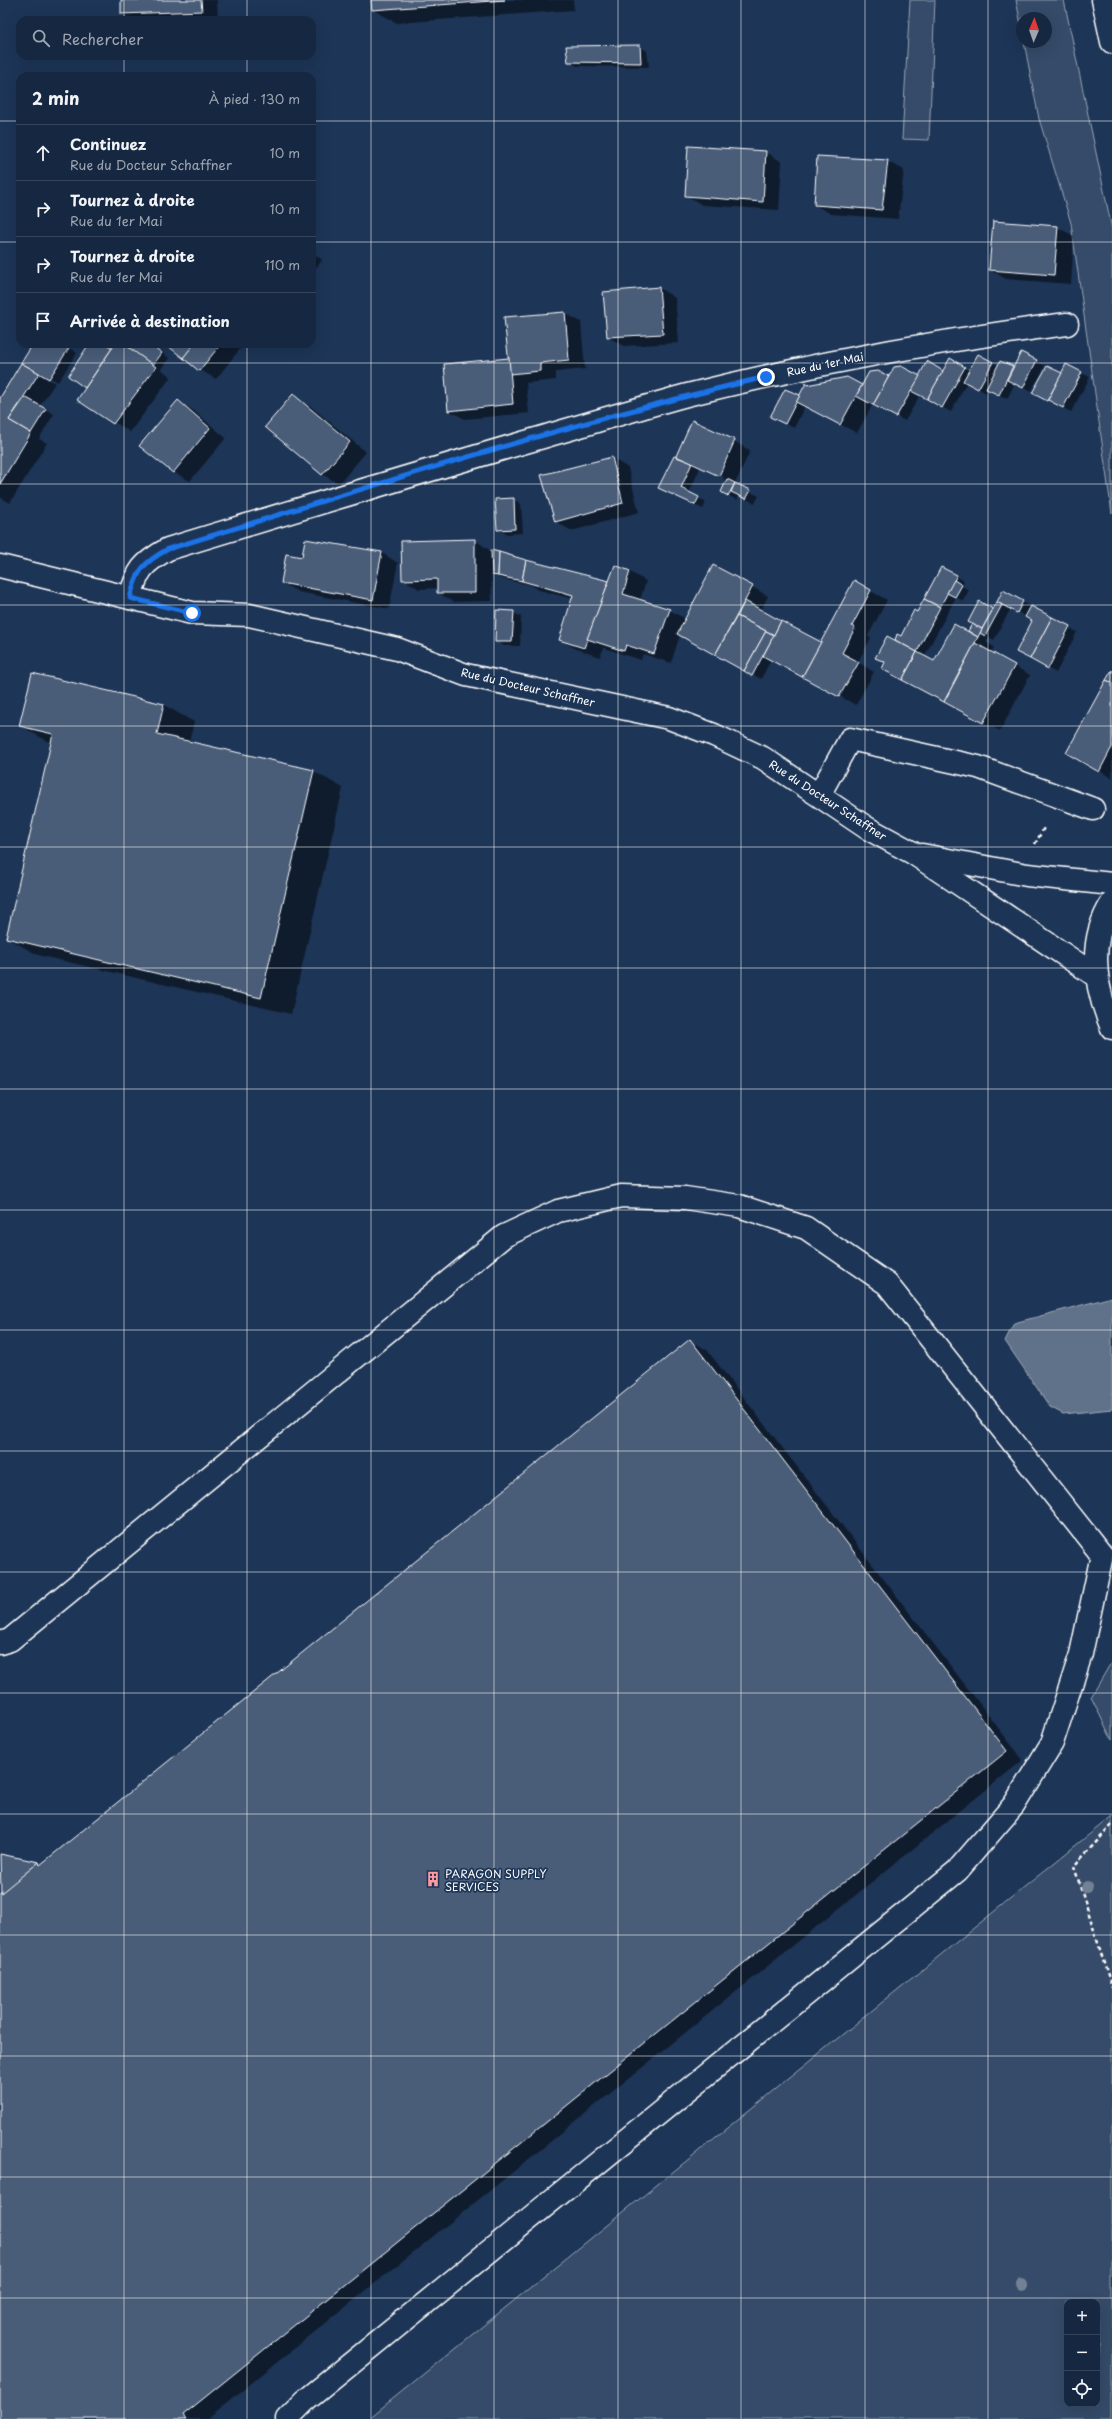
<!DOCTYPE html>
<html lang="fr">
<head>
<meta charset="utf-8">
<style>
  body { margin:0; font-family:"Playpen Sans",sans-serif; background:#23344c; color:#f1f3f6 }
  .controls { position:absolute; right:12px; bottom:12px; display:grid; overflow:hidden; border-radius:8px; box-shadow:0 4px 16px #0002 }
  .controls button { width:36px; height:36px; display:grid; place-items:center; padding:0; border:0; border-bottom:1px solid #35445a; background:#162841; color:#f1f3f6; font:20px sans-serif }
  .compass { position:absolute; left:1016px; top:12px; width:36px; height:36px; border-radius:50%; background:#162841; box-shadow:0 4px 16px #0002; rotate:2deg }
  .stop { position:absolute; width:12px; height:12px; margin:-9px; border:3px solid #1a73e8; border-radius:50%; background:#fff }
  .stop.end { background:#1a73e8; border-color:#fff; box-shadow:0 1px 4px #0008 }
  .list { margin:0; padding:0; list-style:none }
  h2 { display:flex; justify-content:space-between; align-items:center; height:52px; margin:0; padding:0 16px; font-size:17px }
  h2 small { font-size:13px; font-weight:400; color:#9ea6b1 }
  .list li { display:grid; grid-template-columns:26px 1fr auto; gap:12px; align-items:center; box-sizing:border-box; height:56px; padding:0 16px; border-top:1px solid #35445a }
  .list b { display:block; font-size:15px; white-space:nowrap }
  .list p { margin:0; font-size:13px; white-space:nowrap; color:#9ea6b1 }
  .list em { font-size:13px; font-style:normal; color:#9ea6b1 }
  .icon { flex:none; width:22px; height:22px; fill:none; stroke:currentColor; stroke-width:2; stroke-linecap:round; stroke-linejoin:round }
  .map { position:relative; flex:none; width:1112px; height:2419px; overflow:hidden }
  .search { position:absolute; background:#162841; box-shadow:0 4px 16px #0002; left:16px; top:16px; width:300px; height:44px; display:flex; align-items:center; gap:10px; box-sizing:border-box; padding:0 14px; border-radius:12px; color:#9ea6b1; font-size:15px }
  .panel { position:absolute; background:#162841; box-shadow:0 4px 16px #0002; left:16px; top:72px; width:300px; height:276px; border-radius:12px }
  .map>svg:first-child { display:block }
  .green { fill:#364b69; stroke:#9aa5b4; fill-rule:evenodd }
  .water { fill:#617289; stroke:#a0aab8 }
  .shadow { fill:#0007 }
  .building { fill:#4a5d79; stroke:#fff }
  .lines { fill:none; stroke-linecap:round; stroke-linejoin:round }
  .minor-casing { stroke:#fff; stroke-width:25 }
  .major-casing { stroke:#fff; stroke-width:25 }
  .path { stroke:#fff; stroke-width:2.5; stroke-dasharray:4 3; stroke-linecap:butt }
  .minor { stroke:#1d3557; stroke-width:22 }
  .major { stroke:#1d3557; stroke-width:22 }
  .tree { fill:#738196 }
  .route { stroke:#1a73e8; stroke-width:5 }
  .grid { fill:none; stroke:#fff; stroke-width:1; stroke-opacity:0.55 }
  .labels { text-anchor:middle; dominant-baseline:central; stroke-width:3.5; stroke-linejoin:round; paint-order:stroke }
  .street-label { font-size:11px; fill:#fff; stroke:#1d3557 }
  .poi-label { font-size:11px; fill:#fff; stroke:#1d3557; text-anchor:start }
</style>
</head>
<body>
<div class="map">
<svg width="1112" height="2419" viewBox="0 0 1112 2419">
  <rect width="100%" height="100%" fill="#1d3557"/>
  <filter id="ink" filterUnits="userSpaceOnUse"><feTurbulence type="fractalNoise" baseFrequency=".025" numOctaves="2"/><feDisplacementMap in="SourceGraphic" scale="8" xChannelSelector="R" yChannelSelector="G"/><feConvolveMatrix kernelMatrix="1 2 1 2 8 2 1 2 1" color-interpolation-filters="sRGB"/></filter>
  <g filter="url(#ink)">
    <g class="green">
      <polygon points="910,0 935,0 929,140 902,139"/>
      <polygon points="1016,0 1064,0 1112,229 1112,514 1071,223 1039,119 1024,42 1046,42 1046,18 1022,18 1022,30"/>
      <polygon points="1112,1661 1112,1740 1091,1697"/>
      <path d="M1112 1816V2419H368ZM1067 2302H1097V2404H1067Z"/>
    </g>
    <polygon class="water" points="1112,1297 1112,1409 1063,1414 1050,1407 1005,1341 1014,1323"/>
    <g class="shadow">
      <polygon points="122,0 217,0 218,20 134,20 122,14"/>
      <polygon points="372,0 573,0 574,10 397,23 373,10"/>
      <polygon points="639,46 647,51 649,67 577,66 569,61"/>
      <polygon points="689,147 766,152 782,162 779,210 702,205 686,195"/>
      <polygon points="887,161 904,170 898,219 831,214 815,205"/>
      <polygon points="1057,227 1074,236 1071,284 1006,279 990,270"/>
      <polygon points="312,252 322,260 312,273"/>
      <polygon points="659,288 675,298 679,343 624,346 608,337"/>
      <polygon points="565,313 581,322 585,369 556,372 556,380 526,383 529,413 465,419 448,410"/>
      <polygon points="35,344 63,344 77,353 58,382 26,365 25,366 55,383 40,406 54,414 39,439 47,443 10,503 0,497 0,399"/>
      <polygon points="90,344 106,344 113,349 116,344 150,344 169,358 161,369 171,377 130,432 78,399 87,387 70,376"/>
      <polygon points="171,344 244,344 216,379 200,370"/>
      <polygon points="1021,353 1045,366 1031,392 1015,383 1007,399 988,389 986,393 967,382 951,412 920,395 905,421 873,404 857,433 805,406 794,428 772,417 801,396 806,384 863,386 878,372 890,377 920,377 944,372 951,360 970,371 979,355 999,366 1001,362 1014,368"/>
      <polygon points="1066,366 1090,377 1071,412 1042,397 1062,375"/>
      <polygon points="293,396 309,405 366,452 339,484 322,474 267,427"/>
      <polygon points="178,401 194,411 226,438 190,481 173,472"/>
      <polygon points="734,441 750,451 735,484 759,496 755,503 739,496 737,500 722,492 727,481 723,479 724,477 694,463 700,468 689,493 706,502 703,509 668,492 681,458"/>
      <polygon points="612,458 628,468 639,512 572,531 556,522 543,475"/>
      <polygon points="513,499 521,504 523,533 506,534 498,529"/>
      <polygon points="475,540 491,551 610,582 615,567 630,572 646,581 640,600 669,610 686,619 752,587 768,596 761,611 821,643 854,582 887,600 868,636 871,638 858,662 874,672 856,705 771,660 761,679 680,635 671,663 643,654 641,660 604,648 600,657 576,649 560,640 573,599 539,590 531,585 502,579 493,575 493,564 491,564 492,601 454,602 438,593 438,588 419,589 403,579"/>
      <polygon points="382,553 398,563 389,609 298,592 282,583 303,558"/>
      <polygon points="956,576 964,581 962,586 969,590 963,601 956,597 924,657 934,662 968,633 980,603 994,610 1003,592 1077,632 1056,673 1017,651 1033,621 1011,608 994,640 989,637 986,642 994,647 991,653 1030,675 1000,731 883,669 898,635 901,637 918,613"/>
      <polygon points="513,612 521,617 520,646 504,646 496,641"/>
      <polygon points="1112,684 1112,778 1067,752"/>
      <polygon points="164,705 194,722 189,742 313,771 343,788 291,1014 38,955 7,938 52,744 21,726"/>
      <polygon points="691,1341 707,1350 1023,1760 207,2419 0,2419 0,1855 42,1865"/>
    </g>
    <g class="building">
      <polygon points="121,0 201,0 202,11 121,14"/>
      <polygon points="371,0 505,0 372,10"/>
      <polygon points="640,45 641,63 568,62 566,46"/>
      <polygon points="688,146 766,151 763,202 685,196"/>
      <polygon points="817,156 888,160 882,210 814,205"/>
      <polygon points="993,221 1058,226 1054,275 989,270"/>
      <polygon points="659,287 663,334 607,337 603,292"/>
      <polygon points="565,312 569,360 540,363 540,371 510,374 504,317"/>
      <polygon points="33,344 63,344 69,348 49,379 21,363"/>
      <polygon points="89,344 106,344 112,348 85,388 68,376"/>
      <polygon points="115,344 124,344 156,367 113,424 77,400"/>
      <polygon points="124,344 150,344 162,353 153,365"/>
      <polygon points="170,344 194,344 183,358 168,346"/>
      <polygon points="194,344 221,344 199,371 183,358"/>
      <polygon points="1021,352 1037,360 1023,388 1007,380"/>
      <polygon points="978,354 993,362 978,389 963,381"/>
      <polygon points="509,358 513,404 448,411 444,364"/>
      <polygon points="950,358 965,367 942,408 927,399"/>
      <polygon points="927,361 943,371 927,399 911,391"/>
      <polygon points="1000,361 1013,366 999,395 986,389"/>
      <polygon points="21,363 39,373 9,420 31,433 0,484 0,398"/>
      <polygon points="1066,364 1082,372 1063,408 1048,400"/>
      <polygon points="901,366 920,376 896,417 873,405 894,367"/>
      <polygon points="1047,366 1062,373 1047,401 1032,393"/>
      <polygon points="878,371 889,376 873,405 856,396 869,372"/>
      <polygon points="847,377 862,385 840,425 796,402 806,383 807,385"/>
      <polygon points="785,389 800,395 785,424 770,417"/>
      <polygon points="293,394 350,442 322,475 265,427"/>
      <polygon points="25,397 46,409 31,433 9,420"/>
      <polygon points="178,400 210,428 173,473 139,446"/>
      <polygon points="692,420 735,440 719,476 676,456"/>
      <polygon points="674,456 692,463 681,488 699,497 695,505 658,488"/>
      <polygon points="612,457 623,503 555,522 541,475"/>
      <polygon points="727,479 735,483 728,496 721,492"/>
      <polygon points="735,483 751,490 746,499 731,492"/>
      <polygon points="514,498 515,529 497,530 495,499"/>
      <polygon points="305,539 382,552 373,600 281,583 286,554 302,557"/>
      <polygon points="475,539 475,593 437,593 437,579 402,580 401,541"/>
      <polygon points="491,550 499,552 498,576 492,575"/>
      <polygon points="499,552 526,560 522,581 498,576"/>
      <polygon points="526,560 609,581 584,648 559,640 573,595 522,581"/>
      <polygon points="615,565 630,571 623,594 670,609 654,654 626,645 624,651 587,639"/>
      <polygon points="713,565 753,586 715,655 677,634"/>
      <polygon points="941,567 957,575 940,607 924,599"/>
      <polygon points="854,580 871,590 852,626 855,628 842,653 859,662 839,697 802,677"/>
      <polygon points="954,580 962,585 955,597 947,593"/>
      <polygon points="1003,590 1023,601 1017,613 997,602"/>
      <polygon points="924,599 940,607 917,652 895,640 897,634 901,636 914,610 917,612"/>
      <polygon points="745,601 781,621 774,635 737,616"/>
      <polygon points="979,601 993,609 982,629 968,622"/>
      <polygon points="997,602 1002,605 985,636 980,633"/>
      <polygon points="1031,606 1052,617 1030,659 1016,652 1032,621 1025,617"/>
      <polygon points="496,610 514,611 512,642 495,642"/>
      <polygon points="737,616 766,631 744,671 715,655"/>
      <polygon points="1052,617 1070,626 1048,669 1030,659"/>
      <polygon points="781,621 821,642 802,677 763,656"/>
      <polygon points="954,624 978,637 944,702 902,680 917,652 934,661"/>
      <polygon points="972,624 982,629 978,637 968,631"/>
      <polygon points="766,631 774,635 752,676 744,671"/>
      <polygon points="887,636 917,652 902,680 882,669 885,662 875,658"/>
      <polygon points="975,643 1015,665 983,723 944,702"/>
      <polygon points="1112,670 1112,683 1106,680"/>
      <polygon points="32,673 164,704 157,734 314,770 261,998 6,938 53,734 19,726"/>
      <polygon points="1106,680 1112,683 1112,747 1099,772 1066,753"/>
      <polygon points="690,1339 1007,1751 183,2415 186,2419 0,2419 0,1892 39,1862 40,1865"/>
      <polygon points="0,1854 39,1862 1,1893"/>
    </g>
    <g class="lines">
      <g class="minor-casing">
        <g id="minor">
          <polyline points="0,566 192,613 249,615 397,649 466,675 669,718 714,735 763,758 867,828 913,853 1096,976"/>
          <path d="M130 598C137 570 143 563 168 549 293 511 418 473 543 437 591 423 639 408 687 395 812 364 939 340 1067 324"/>
          <polyline points="819,795 850,739 978,767 1093,809"/>
          <polyline points="922,855 1027,875 1112,884"/>
          <polyline points="0,1643 10,1640 504,1236 558,1211 621,1196 685,1198 739,1206 806,1228 887,1284 1102,1555 1081,1654 1052,1743 1014,1805 957,1871 305,2401 287,2419"/>
        </g>
      </g>
      <g class="major-casing">
        <g id="major">
          <polyline points="1103,0 1112,42"/>
          <path d="M1112 903C1087 942 1095 988 1112 1028"/>
        </g>
      </g>
      <g class="path">
        <polyline points="1035,844 1045,826"/>
        <polyline points="1112,1825 1074,1866 1112,1988"/>
      </g>
      <use href="#minor" class="minor"/>
      <use href="#major" class="major"/>
    </g>
    <g class="tree">
      <circle cx="1087" cy="1887" r="6"/>
      <circle cx="1021" cy="2283" r="6"/>
    </g>
  </g>
  <g class="lines" filter="url(#ink)">
    <path class="route" d="M192 613 130 598C137 570 143 563 168 549 366 488 564 424 766 377"/>
  </g>
  <path class="grid" d="M124 0V20M247 0V20M371 0V2419M494 0V2419M618 0V2419M741 0V2419M865 0V2419M988 0V2419M124 56V76M247 56V76M0 121H20M312 121H1112M0 242H20M312 242H1112M124 344V2419M247 344V2419M0 363H1112M0 484H1112M0 605H1112M0 726H1112M0 847H1112M0 968H1112M0 1089H1112M0 1210H1112M0 1330H1112M0 1451H1112M0 1572H1112M0 1693H1112M0 1814H1112M0 1935H1112M0 2056H1112M0 2177H1112M0 2298H1112"/>
  <defs>
    <g id="building-bare" transform="scale(1.2)"><path d="M-4-6H4V6H1V3H-1V6H-4ZM-2.5-4.3h1.7v1.8h-1.7ZM.8-4.3h1.7v1.8H.8ZM-2.5-1h1.7V.8h-1.7ZM.8-1h1.7V.8H.8Z" fill="#ff9aa2" stroke="#1d3557" stroke-width="2.5" paint-order="stroke"/></g>
  </defs>
  <g fill-rule="evenodd">
    <use href="#building-bare" x="433" y="1879"/>
  </g>
  <g class="labels">
    <g class="street-label">
      <text transform="translate(825 364) rotate(-12)">Rue du 1er Mai</text>
      <text transform="translate(528 687) rotate(13)">Rue du Docteur Schaffner</text>
      <text transform="translate(828 800) rotate(33)">Rue du Docteur Schaffner</text>
    </g>
    <g class="poi-label">
      <text x="445" y="1873">PARAGON SUPPLY<tspan x="445" dy="13">SERVICES</tspan></text>
    </g>
  </g>
</svg>
<div class="controls">
<button>+</button>
<button>−</button>
<button><svg class="icon" aria-label="locate" viewBox="0 0 24 24"><circle cx="12" cy="12" r="6"/><path d="M12 2v4M12 18v4M2 12h4M18 12h4"/></svg></button>
</div>
<svg class="compass" viewBox="-18 -18 36 36"><path d="M0-13l5 13h-10z" fill="#e53935"/><path d="M0 13l5-13h-10z" fill="#9ea6b1"/></svg>
<div class="stop" style="left:192px;top:613px"></div>
<div class="stop end" style="left:766px;top:377px"></div>
<div class="search"><svg class="icon" aria-label="search" viewBox="0 0 24 24"><circle cx="10" cy="10" r="6"/><path d="M15 15l6 6"/></svg>Rechercher</div>
<section class="panel">
<h2>2 min<small>À pied · 130 m</small></h2>
<ul class="list">
<li><svg class="icon" aria-label="ahead" viewBox="0 0 24 24"><path d="M12 20V5M6 11l6-6 6 6"/></svg><div><b>Continuez</b><p>Rue du Docteur Schaffner</p></div><em>10 m</em></li>
<li><svg class="icon" aria-label="right" viewBox="0 0 24 24"><path d="M7 20v-9h11M14 6l5 5-5 5"/></svg><div><b>Tournez à droite</b><p>Rue du 1er Mai</p></div><em>10 m</em></li>
<li><svg class="icon" aria-label="right" viewBox="0 0 24 24"><path d="M7 20v-9h11M14 6l5 5-5 5"/></svg><div><b>Tournez à droite</b><p>Rue du 1er Mai</p></div><em>110 m</em></li>
<li><svg class="icon" aria-label="arrive" viewBox="0 0 24 24"><path d="M6 21V4h12l-3 4 3 4H6"/></svg><div><b>Arrivée à destination</b></div></li>
</ul>
</section>
</div>
</body>
</html>
